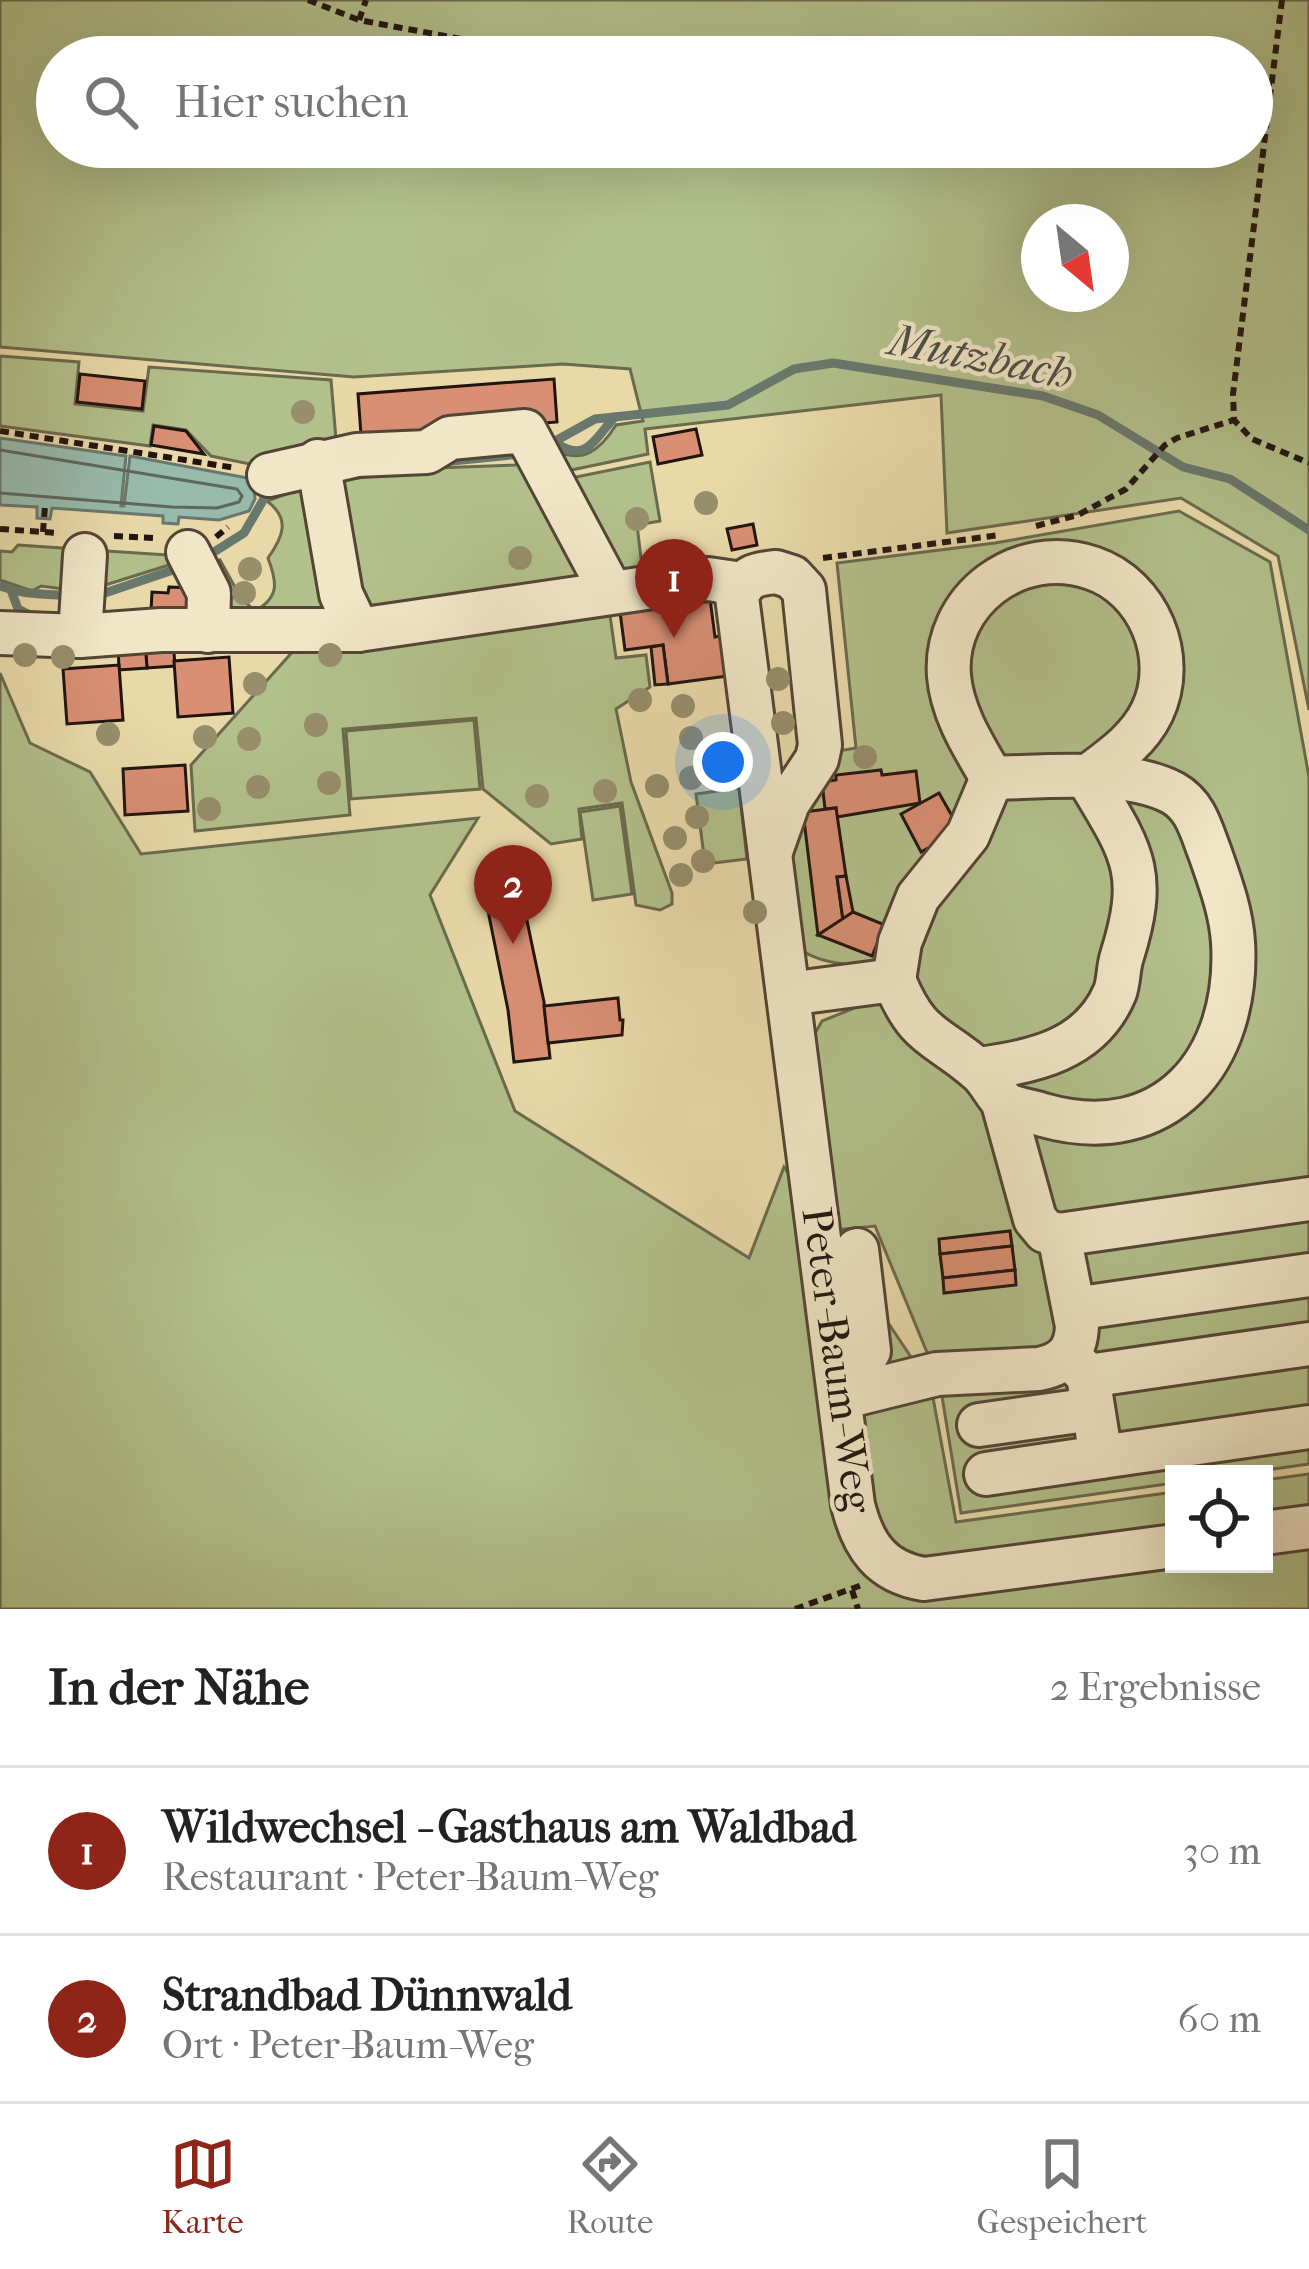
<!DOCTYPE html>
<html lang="de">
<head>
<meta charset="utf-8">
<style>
  body { margin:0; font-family:"IM FELL French Canon",serif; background:#f6f6f6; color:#222 }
  .controls { position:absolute; right:36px; bottom:36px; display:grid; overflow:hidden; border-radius:0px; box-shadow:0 12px 48px #0002 }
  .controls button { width:108px; height:108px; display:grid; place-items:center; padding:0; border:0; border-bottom:3px solid #e0e0e0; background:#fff; color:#222; font:60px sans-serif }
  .compass { position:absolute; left:1021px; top:204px; width:108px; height:108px; border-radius:50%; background:#fff; box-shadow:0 12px 48px #0002; rotate:151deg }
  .you { position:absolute; left:723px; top:762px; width:42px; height:42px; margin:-30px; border:9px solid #fff; border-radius:50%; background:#1a73e8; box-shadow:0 0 0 18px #1a73e833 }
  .badge { display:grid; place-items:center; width:78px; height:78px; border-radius:50%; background:#8f2418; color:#fff; font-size:39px; font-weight:700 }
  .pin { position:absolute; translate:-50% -99px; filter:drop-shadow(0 3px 6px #0008) }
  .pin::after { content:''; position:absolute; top:63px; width:42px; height:36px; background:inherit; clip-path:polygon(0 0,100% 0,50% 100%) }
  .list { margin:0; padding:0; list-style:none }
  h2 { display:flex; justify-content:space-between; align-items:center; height:156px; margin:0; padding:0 48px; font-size:51px }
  h2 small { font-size:39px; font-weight:400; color:#767676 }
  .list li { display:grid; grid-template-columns:78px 1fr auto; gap:36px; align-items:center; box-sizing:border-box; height:168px; padding:0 48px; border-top:3px solid #e0e0e0 }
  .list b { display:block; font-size:45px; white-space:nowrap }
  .list p { margin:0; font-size:39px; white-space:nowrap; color:#767676 }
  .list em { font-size:39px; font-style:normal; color:#767676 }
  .icon { flex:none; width:66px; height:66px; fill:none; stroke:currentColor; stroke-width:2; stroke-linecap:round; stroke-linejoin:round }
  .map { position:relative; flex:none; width:1309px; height:1609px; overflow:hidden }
  .search { position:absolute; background:#fff; box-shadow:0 12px 48px #0002; left:36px; right:36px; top:36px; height:132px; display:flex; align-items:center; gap:30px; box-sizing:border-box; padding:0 42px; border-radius:66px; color:#767676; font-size:45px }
  .sheet { height:492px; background:#fff }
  nav { display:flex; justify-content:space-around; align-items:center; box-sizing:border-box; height:168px; border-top:3px solid #e0e0e0; background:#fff; font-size:33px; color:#767676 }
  nav a { display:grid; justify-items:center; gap:6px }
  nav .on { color:#8f2418 }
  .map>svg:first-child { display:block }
  .green { fill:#b2c08b; stroke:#6a6a4d; stroke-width:3; fill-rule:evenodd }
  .water { fill:#97baac; stroke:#68786d; stroke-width:3 }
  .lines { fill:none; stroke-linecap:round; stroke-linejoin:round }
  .shore { stroke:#5c675e; stroke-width:3 }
  .stream { stroke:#68786d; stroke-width:9 }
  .building { fill:#d98f74; stroke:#21140f; stroke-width:3 }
  .minor-casing { stroke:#534536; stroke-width:48 }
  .path { stroke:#21140f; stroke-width:6; stroke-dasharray:9 6; stroke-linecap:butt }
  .minor { stroke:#f1e6c7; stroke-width:42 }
  .tree { fill:#978e6c }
  .labels { text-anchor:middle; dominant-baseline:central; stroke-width:9; stroke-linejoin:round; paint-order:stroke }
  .street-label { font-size:42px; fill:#21140f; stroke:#f1e6c7 }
  .water-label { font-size:45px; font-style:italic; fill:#4a4e46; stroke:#f1e6c7 }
</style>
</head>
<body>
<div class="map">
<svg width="1309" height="1609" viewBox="0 0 1309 1609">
  <rect width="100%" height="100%" fill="#e9d9a9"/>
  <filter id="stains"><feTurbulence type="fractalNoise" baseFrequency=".00167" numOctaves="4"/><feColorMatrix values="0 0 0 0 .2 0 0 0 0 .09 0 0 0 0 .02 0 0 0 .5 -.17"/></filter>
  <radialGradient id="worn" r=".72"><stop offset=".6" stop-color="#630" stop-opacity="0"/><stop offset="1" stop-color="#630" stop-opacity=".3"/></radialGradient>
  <g class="green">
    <path d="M0 0H1309V710L1278 556 1181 498 947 533 941 395 645 429 648 454 552 474 554 450C583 465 601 449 616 425L643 421 630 369 563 364 354 377 0 347ZM57 57H1252V147H57ZM1039 222H1111V294H1039Z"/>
    <polygon points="0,356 79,362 75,404 143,411 149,367 331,380 337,451 260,466 211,456 186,430 153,425 150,446 0,426"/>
    <polygon points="533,458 597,578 359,613 336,485 343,480 434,468 515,465"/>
    <polygon points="650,462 660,521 637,525 643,575 622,582 561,480"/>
    <path d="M313 484 346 619 228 626 200 569 220 560 241 598 255 611C280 597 277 582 268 558 283 537 291 519 267 501Z"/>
    <path d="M1179 511 1270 562 1309 777V1464L1238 1474H1174V1483L961 1513 940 1384 875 1226 835 1230 813 1037 822 1021 877 999 865 965C844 965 821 963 803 951L791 855 792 834 832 752 856 748 837 563 995 543Z"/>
    <polygon points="18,545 76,549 79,591 41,586 32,591 0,580 0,551 12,552"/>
    <polygon points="91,550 183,556 185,560 86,591"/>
    <polygon points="608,601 616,658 646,655 650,687 616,709 631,782 672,893 672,904 660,910 636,905 622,803 579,809 582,839 551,844 483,789 476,718 343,729 350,815 195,831 191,765 305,638"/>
    <polygon points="0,673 30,743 90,772 141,854 478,818 430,895 515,1111 749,1258 784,1167 931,1387 956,1522 1174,1492 1174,1564 1264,1564 1264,1480 1309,1474 1309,1609 0,1609"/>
    <polygon points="474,720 480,789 351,799 346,731"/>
    <polygon points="739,788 747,859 705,864 696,794"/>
    <polygon points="620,806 632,894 593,900 580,812"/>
  </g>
  <polygon class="water" points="0,438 126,456 121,506 124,506 130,456 253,479 255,499 249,511 219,520 179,517 178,524 163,523 163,516 52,508 50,519 37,518 37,507 0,505"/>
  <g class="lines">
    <polyline class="shore" points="0,450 237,489 242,496 239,502 217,508 172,507 0,493"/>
    <g class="stream">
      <path d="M556 443C587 465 596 436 615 417"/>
      <polyline points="548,445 595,419 728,405 794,369 833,363 1043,396 1098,415 1183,467 1230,479 1309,530"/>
      <polyline points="442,462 521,454"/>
      <polyline points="206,557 244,533 265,497 273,491"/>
      <path d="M0 586C29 596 41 593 70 596"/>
      <polyline points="11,590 18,609 32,616"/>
      <polyline points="93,597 185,566"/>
    </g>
  </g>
  <g class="building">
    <polygon points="80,374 145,381 142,409 77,402"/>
    <polygon points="554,379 557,422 421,434 362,448 358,394"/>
    <polygon points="154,426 186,431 204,454 151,445"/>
    <polygon points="696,429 702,455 658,464 653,437"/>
    <polygon points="753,524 757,545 732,550 727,529"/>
    <polygon points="169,587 195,588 194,614 151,611 152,592 168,593"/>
    <polygon points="709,591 715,637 725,635 735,675 668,684 663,645 625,650 620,612"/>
    <polygon points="173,639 175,666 147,668 145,641"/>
    <polygon points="145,641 147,668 119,670 118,643"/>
    <polygon points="663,645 668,684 655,685 651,647"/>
    <polygon points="229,657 233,713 178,717 174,661"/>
    <polygon points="119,665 123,720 67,724 63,669"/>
    <polygon points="185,765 188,811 125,815 123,769"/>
    <polygon points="881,770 882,775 916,771 920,803 837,817 836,808 825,809 822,782 836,780 836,775"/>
    <polygon points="939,793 960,830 921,852 901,814"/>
    <polygon points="836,808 846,876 837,877 843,920 818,935 803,812"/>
    <polygon points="846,876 853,912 843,920 837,877"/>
    <polygon points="518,878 544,1002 550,1058 514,1062 508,1010 483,886"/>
    <polygon points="853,912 885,925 872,956 818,935"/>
    <polygon points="618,998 620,1020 623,1020 622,1035 548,1043 544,1006"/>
    <polygon points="1010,1231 1012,1246 940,1254 939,1239"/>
    <polygon points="1012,1246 1015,1270 943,1278 940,1254"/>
    <polygon points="1015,1270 1016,1285 944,1293 943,1278"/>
  </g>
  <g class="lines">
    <g class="minor-casing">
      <g id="minor">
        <polyline points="318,461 341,594 358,630"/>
        <polyline points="269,475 357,455 427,452 450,438 525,431 611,592"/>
        <polyline points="188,552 209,593 208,631"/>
        <path d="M776 572 792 577 804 590 820 745 817 759 788 803 770 854 737 597C745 576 755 574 776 572Z"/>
        <polyline points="0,633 80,636 161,630 358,630 708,579 742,584"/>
        <polyline points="80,636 85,555"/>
        <path d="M770 854 853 1505C863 1546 881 1572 924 1579L1174 1546"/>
        <polyline points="894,980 900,942 918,897 968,835 992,778"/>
        <path d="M788 994 894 980C919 1041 936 1033 979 1071 990 1080 997 1099 1008 1105 1019 1110 1032 1111 1043 1115 1166 1150 1240 1060 1233 942 1231 911 1220 882 1210 853 1201 830 1196 806 1173 793 1127 768 1044 777 992 778"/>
        <path d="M978 1069C1033 1062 1091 1050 1115 992 1119 981 1118 968 1122 956 1149 870 1131 851 1087 777 1111 759 1138 741 1152 712 1178 658 1149 587 1092 568 1019 543 943 600 949 676 952 713 974 747 992 778"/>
        <polyline points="1003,1103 1035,1219 1045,1231 1059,1235 1309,1199"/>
        <polyline points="1074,1309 1309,1275"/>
        <polyline points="1069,1356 1088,1376 1101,1457 1309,1427"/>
        <polyline points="1088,1376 1309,1344"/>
        <path d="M840 1398 937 1374 1039 1369C1064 1364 1076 1352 1077 1326L1059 1235"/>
        <polyline points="840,1398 869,1351 857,1250"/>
        <polyline points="979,1425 1093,1409"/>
        <polyline points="986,1474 1101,1457"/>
        <polyline points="1264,1533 1309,1527"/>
      </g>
    </g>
    <g class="path">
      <polyline points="308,0 359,20 472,41 825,57"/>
      <polyline points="1282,0 1233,394 1234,420 1252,439 1309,463"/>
      <polyline points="359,20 366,0"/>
      <polyline points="1252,82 1272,83"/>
      <polyline points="0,431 236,468"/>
      <polyline points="1036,526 1078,515 1126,489 1165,445 1177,438 1234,420"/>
      <polyline points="0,529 59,533"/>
      <polyline points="43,532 45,506"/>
      <polyline points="114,536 155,538"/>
      <polyline points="216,537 228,527"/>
      <polyline points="823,558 1000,535"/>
      <polyline points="852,1590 858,1609"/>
      <polyline points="795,1609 862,1585"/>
    </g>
    <use href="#minor" class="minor"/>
  </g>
  <g class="tree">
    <circle cx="303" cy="412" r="12"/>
    <circle cx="706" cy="503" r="12"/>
    <circle cx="637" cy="519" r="12"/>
    <circle cx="520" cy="558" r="12"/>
    <circle cx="250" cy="569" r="12"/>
    <circle cx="244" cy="593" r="12"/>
    <circle cx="25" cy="655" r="12"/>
    <circle cx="330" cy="655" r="12"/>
    <circle cx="63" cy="657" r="12"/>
    <circle cx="778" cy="679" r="12"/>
    <circle cx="255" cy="684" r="12"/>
    <circle cx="640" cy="700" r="12"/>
    <circle cx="683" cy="706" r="12"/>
    <circle cx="783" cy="723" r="12"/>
    <circle cx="316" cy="725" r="12"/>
    <circle cx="108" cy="734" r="12"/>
    <circle cx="205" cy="737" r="12"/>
    <circle cx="691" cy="738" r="12"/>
    <circle cx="249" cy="739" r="12"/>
    <circle cx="865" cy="757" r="12"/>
    <circle cx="691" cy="778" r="12"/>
    <circle cx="329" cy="783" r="12"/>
    <circle cx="657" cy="786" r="12"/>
    <circle cx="258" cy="787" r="12"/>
    <circle cx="605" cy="791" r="12"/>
    <circle cx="537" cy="796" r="12"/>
    <circle cx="209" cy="809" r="12"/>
    <circle cx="697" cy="817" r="12"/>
    <circle cx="675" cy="838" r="12"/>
    <circle cx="703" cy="861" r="12"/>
    <circle cx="681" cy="875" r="12"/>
    <circle cx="755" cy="912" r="12"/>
  </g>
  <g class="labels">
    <g class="street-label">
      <text transform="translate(837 1360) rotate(82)">Peter-Baum-Weg</text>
    </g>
    <g class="water-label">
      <text transform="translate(981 357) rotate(11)">Mutzbach</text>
    </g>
  </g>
  <rect width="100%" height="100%" filter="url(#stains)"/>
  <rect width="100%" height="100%" fill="url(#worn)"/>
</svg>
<div class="controls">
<button><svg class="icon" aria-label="locate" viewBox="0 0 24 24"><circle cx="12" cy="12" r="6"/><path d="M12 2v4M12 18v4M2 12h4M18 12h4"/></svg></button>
</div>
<svg class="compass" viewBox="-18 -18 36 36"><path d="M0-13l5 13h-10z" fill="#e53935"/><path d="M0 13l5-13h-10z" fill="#767676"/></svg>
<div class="you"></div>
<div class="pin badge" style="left:674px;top:638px">1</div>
<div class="pin badge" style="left:513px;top:944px">2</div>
<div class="search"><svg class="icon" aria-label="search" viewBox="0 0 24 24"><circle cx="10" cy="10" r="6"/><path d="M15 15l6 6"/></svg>Hier suchen</div>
</div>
<section class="sheet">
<h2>In der Nähe<small>2 Ergebnisse</small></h2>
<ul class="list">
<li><span class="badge">1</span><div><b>Wildwechsel - Gasthaus am Waldbad</b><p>Restaurant · Peter-Baum-Weg</p></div><em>30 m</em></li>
<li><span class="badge">2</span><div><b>Strandbad Dünnwald</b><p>Ort · Peter-Baum-Weg</p></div><em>60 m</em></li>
</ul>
</section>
<nav>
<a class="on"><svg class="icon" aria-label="map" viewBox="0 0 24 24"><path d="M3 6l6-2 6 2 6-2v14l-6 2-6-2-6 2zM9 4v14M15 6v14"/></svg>Karte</a>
<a><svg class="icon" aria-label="directions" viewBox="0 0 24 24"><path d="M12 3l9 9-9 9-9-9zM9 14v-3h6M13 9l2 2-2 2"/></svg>Route</a>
<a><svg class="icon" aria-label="saved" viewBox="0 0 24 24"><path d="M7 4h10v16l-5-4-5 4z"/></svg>Gespeichert</a>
</nav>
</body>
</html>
